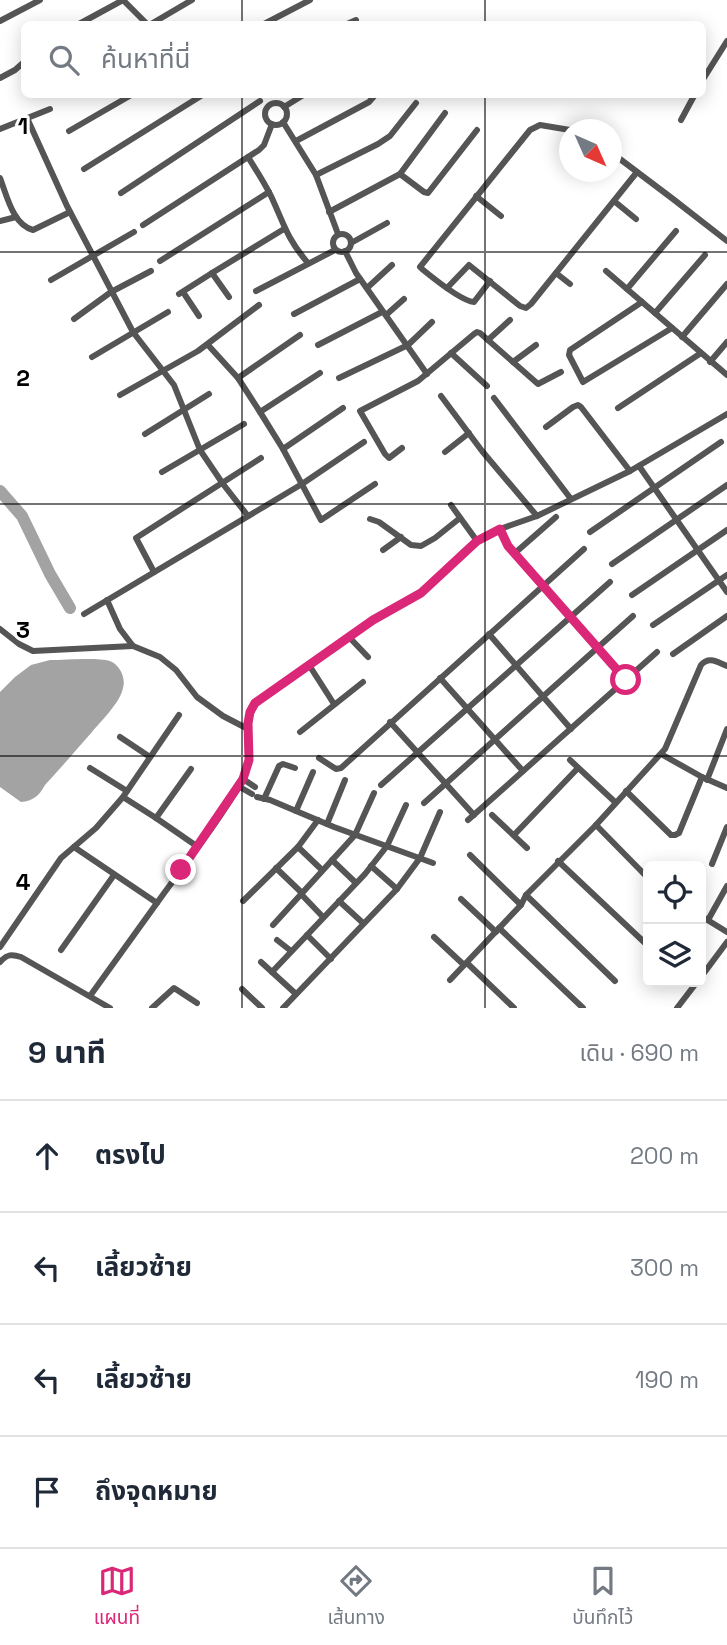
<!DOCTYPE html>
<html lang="th">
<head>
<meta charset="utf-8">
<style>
  body { margin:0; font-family:"Space Grotesk","Noto Sans Thai",sans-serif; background:#f2f2f3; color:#1f2937 }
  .controls { position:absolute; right:21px; bottom:21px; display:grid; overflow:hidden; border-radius:10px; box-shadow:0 4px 18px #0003 }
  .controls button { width:63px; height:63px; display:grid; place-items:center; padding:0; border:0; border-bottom:2px solid #e0e1e3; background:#fff; color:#1f2937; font:35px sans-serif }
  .compass { position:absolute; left:559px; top:119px; width:63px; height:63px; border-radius:50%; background:#fff; box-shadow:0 4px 18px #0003; rotate:135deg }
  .stop { position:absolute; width:21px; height:21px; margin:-16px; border:5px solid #db2777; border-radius:50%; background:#fff }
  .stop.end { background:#db2777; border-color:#fff; box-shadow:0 2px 7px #0008 }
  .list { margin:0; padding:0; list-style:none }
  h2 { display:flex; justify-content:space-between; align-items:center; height:91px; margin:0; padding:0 28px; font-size:30px }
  h2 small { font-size:23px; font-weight:400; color:#747a83 }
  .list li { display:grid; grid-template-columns:46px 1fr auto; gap:21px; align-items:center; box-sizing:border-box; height:112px; padding:0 28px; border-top:2px solid #e0e1e3 }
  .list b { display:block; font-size:26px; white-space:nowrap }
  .list em { font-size:23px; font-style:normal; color:#747a83 }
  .icon { flex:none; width:38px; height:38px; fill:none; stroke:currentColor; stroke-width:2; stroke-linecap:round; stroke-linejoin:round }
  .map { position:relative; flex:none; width:727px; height:1008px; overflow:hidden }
  .search { position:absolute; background:#fff; box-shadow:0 4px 18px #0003; left:21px; right:21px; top:21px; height:77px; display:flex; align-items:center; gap:18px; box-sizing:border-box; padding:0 24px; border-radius:10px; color:#747a83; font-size:26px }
  .sheet { height:539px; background:#fff }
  nav { display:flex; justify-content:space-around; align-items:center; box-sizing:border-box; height:98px; border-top:2px solid #e0e1e3; background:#fff; font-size:19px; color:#747a83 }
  nav a { display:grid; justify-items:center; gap:4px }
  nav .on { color:#db2777 }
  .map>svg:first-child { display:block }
  .water { fill:#a3a3a3 }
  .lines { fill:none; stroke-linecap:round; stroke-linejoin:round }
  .river { stroke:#a3a3a3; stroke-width:12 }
  .street { stroke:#555; stroke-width:6 }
  .route { stroke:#db2777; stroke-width:9 }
  .grid { fill:none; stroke:#000; stroke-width:2; stroke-opacity:0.55 }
  .grid-label { font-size:23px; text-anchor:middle; font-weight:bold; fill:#000; stroke:#fff; stroke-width:6; stroke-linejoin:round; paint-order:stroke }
</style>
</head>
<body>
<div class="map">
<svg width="727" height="1008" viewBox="0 0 727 1008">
  <rect width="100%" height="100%" fill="#fff"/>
  <path class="water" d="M50 660C65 660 97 657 110 661 120 665 126 678 123 688 120 703 101 721 92 732 76 750 61 768 45 785 39 796 33 801 21 802L0 787V692L15 677 31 665Z"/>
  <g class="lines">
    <polyline class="river" points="0,491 22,516 50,574 70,608"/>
    <g class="street">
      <polyline points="123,0 147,24"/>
      <polyline points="0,21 40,0"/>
      <polyline points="79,24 123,0"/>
      <polyline points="151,24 192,0"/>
      <polyline points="264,24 310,0"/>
      <polyline points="347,24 356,20"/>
      <polyline points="0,78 15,70 24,62"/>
      <polyline points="702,81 727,41"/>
      <circle cx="276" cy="114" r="11"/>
      <polyline points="284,107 305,94"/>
      <polyline points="27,118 67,206 133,332 174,385 200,450 223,484 248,516"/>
      <polyline points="681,120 695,94"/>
      <polyline points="283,122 316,175 338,234"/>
      <polyline points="0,129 50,109"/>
      <polyline points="69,131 133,94"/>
      <polyline points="296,141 369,102 376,94"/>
      <polyline points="612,153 673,199 727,241"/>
      <path d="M248 157C256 170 264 182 271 196 284 224 287 239 308 263"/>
      <polyline points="84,169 204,94"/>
      <polyline points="400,174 424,192 428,193 477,130"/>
      <polyline points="316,175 378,144 390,136 416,103"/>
      <path d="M0 178C7 196 13 225 33 230L70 212"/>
      <polyline points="121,193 260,101"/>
      <polyline points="476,196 501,216"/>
      <polyline points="614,201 636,219"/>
      <polyline points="329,212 400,174 445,113"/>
      <polyline points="0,221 16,217"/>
      <polyline points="143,225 259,150 264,145 272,124"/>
      <circle cx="342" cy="243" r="9"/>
      <polyline points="351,243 387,223"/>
      <polyline points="345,251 356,273 427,374"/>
      <polyline points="160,261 269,192"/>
      <polyline points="606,271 727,375"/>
      <polyline points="212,273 229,297"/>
      <polyline points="556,273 570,284"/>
      <polyline points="51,280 134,232"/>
      <path d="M490 281 474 302C461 301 433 278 422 269L420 267 530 130 540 125 570 130"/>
      <polyline points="367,288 392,265"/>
      <polyline points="447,288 469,265 520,306 526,308 531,304 637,172"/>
      <polyline points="627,289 676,231"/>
      <polyline points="256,291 335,250"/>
      <polyline points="183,292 199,316"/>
      <polyline points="179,294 212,273 284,229"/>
      <polyline points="642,302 570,350 569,355 583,382 672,328"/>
      <polyline points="655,313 705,255"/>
      <polyline points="294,314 360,279"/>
      <polyline points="386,315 404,299"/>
      <polyline points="74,319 111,292 151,271"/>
      <polyline points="682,337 727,284"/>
      <polyline points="488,340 510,320"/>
      <polyline points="208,345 238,378 260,412 283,449 321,520 375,484"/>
      <polyline points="318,345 382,312"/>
      <polyline points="451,353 487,386"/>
      <polyline points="92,357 168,312"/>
      <polyline points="513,362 536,345"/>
      <polyline points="710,362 727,342"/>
      <polyline points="238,378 300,335"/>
      <polyline points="339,378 408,345 432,322"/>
      <polyline points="120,395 198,351 259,305"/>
      <polyline points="441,396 482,451 537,516"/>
      <polyline points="494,398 571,499"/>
      <polyline points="618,408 701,353"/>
      <polyline points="260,412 320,373"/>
      <polyline points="546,427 573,407 578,405 581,407 630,471"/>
      <polyline points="145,434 209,394"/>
      <polyline points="402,448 389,458 385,454 360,411 418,381 474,334 477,332 480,333 538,384 561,372"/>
      <polyline points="283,449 343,408"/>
      <polyline points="445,452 469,433"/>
      <polyline points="639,466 727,592"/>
      <polyline points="162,472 244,424"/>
      <polyline points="451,505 477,541"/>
      <polyline points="370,519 379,522 411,545 421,546 435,538 460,518"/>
      <polyline points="500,529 508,546 626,680"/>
      <polyline points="590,532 721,442"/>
      <polyline points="383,550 401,537"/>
      <polyline points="515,553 556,517"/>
      <polyline points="612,564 727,485"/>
      <polyline points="154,572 136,538 261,458"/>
      <polyline points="632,595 727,530"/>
      <polyline points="107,600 120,629 133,646 160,657 176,670 197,697 223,716 248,729"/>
      <polyline points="84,614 302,484 364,442"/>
      <polyline points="653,625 727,575"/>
      <polyline points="0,629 19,644 33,651 133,646"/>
      <polyline points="489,634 571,729"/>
      <polyline points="349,637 368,657"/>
      <polyline points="673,654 727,616"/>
      <polyline points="309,665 334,704"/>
      <polyline points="440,678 523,771"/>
      <polyline points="390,722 474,815"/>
      <polyline points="300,732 363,682"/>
      <polyline points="120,737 150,757"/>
      <polyline points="661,754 702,777 727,788"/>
      <polyline points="319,758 336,769 341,768 584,549"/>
      <polyline points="570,760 615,802"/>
      <polyline points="90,768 127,791"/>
      <polyline points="243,779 255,787"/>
      <polyline points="707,780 727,729"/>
      <polyline points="381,785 610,582"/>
      <polyline points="238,786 252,794"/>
      <polyline points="626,791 671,835 675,835 679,833 702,777"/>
      <polyline points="123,797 156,818 198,847"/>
      <polyline points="257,797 270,800 334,827 433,863"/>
      <polyline points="264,799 279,766 283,764 295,768"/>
      <polyline points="424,803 633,616"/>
      <polyline points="296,811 313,772"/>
      <polyline points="492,815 527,848"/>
      <polyline points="156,818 191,769"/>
      <polyline points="468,820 657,652"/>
      <polyline points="327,824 345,780"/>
      <polyline points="596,825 648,878"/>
      <polyline points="514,835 578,768"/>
      <polyline points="74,847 157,903"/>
      <polyline points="298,847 322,870"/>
      <polyline points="470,855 521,905"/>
      <polyline points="332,860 356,883"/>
      <polyline points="558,861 645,943"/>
      <polyline points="712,864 727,827"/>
      <polyline points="371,866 397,889"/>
      <polyline points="696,866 697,865"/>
      <polyline points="276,868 302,893"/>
      <polyline points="301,894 323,917"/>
      <polyline points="526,895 615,981"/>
      <polyline points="461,899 496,932"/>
      <polyline points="243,901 298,847 318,820"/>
      <polyline points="339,901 363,923"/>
      <polyline points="701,916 727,932"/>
      <polyline points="708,920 727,886"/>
      <polyline points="273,925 355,835 374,793"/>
      <polyline points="499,928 583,1008"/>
      <polyline points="307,935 331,959"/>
      <polyline points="434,937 464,965"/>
      <polyline points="277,940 291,951"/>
      <polyline points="0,947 61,858 96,828 123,797 179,715"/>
      <polyline points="61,950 114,875"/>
      <path d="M0 962C7 954 12 954 21 957L110 1008"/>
      <polyline points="261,962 296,994"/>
      <polyline points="467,963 514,1008"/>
      <polyline points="272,972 365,874 387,846 406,805"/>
      <polyline points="701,977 727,942"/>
      <path d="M450 980 521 905 526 895 596 825 665 749 701 665C709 656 717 662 727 666"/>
      <polyline points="242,989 262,1008"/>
      <path d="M90 996C114 963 138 929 162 896 189 859 219 821 242 781 257 754 241 729 255 703L373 620 421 593 477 541 500 529 537 516 630 471 727 414"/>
      <polyline points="152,1008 174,988 197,1003"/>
      <polyline points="283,1008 397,889 420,858 440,812"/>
      <polyline points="677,1008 697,982"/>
    </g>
  </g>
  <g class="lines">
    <polyline class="route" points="181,870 243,779 249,760 248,723 250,712 255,703 373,620 421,593 477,541 500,529 508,546 626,680"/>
  </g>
  <path class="grid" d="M242 0V24M485 0V24M242 94V1008M485 94V1008M0 252H727M0 504H727M0 756H727"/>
  <g class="grid-label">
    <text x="23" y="134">1</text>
    <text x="23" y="386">2</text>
    <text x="23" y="638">3</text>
    <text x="23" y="890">4</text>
  </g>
</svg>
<div class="controls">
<button><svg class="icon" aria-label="locate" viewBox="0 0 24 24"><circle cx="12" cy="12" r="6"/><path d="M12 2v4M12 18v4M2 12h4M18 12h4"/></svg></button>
<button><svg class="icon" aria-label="layers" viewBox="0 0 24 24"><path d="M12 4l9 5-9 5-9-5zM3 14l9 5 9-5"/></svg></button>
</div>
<svg class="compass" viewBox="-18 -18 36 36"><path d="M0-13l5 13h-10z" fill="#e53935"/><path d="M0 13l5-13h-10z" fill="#747a83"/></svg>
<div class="stop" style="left:626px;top:680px"></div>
<div class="stop end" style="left:181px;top:870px"></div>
<div class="search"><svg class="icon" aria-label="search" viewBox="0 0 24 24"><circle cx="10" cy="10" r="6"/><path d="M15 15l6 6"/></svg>ค้นหาที่นี่</div>
</div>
<section class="sheet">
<h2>9 นาที<small>เดิน · 690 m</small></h2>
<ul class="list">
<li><svg class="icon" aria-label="ahead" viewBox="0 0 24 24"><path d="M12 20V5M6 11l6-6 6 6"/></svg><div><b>ตรงไป</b></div><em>200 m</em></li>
<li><svg class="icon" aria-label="left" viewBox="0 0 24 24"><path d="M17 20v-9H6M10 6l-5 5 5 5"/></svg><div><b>เลี้ยวซ้าย</b></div><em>300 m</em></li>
<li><svg class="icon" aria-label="left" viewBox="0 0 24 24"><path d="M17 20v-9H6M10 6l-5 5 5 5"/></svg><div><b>เลี้ยวซ้าย</b></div><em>190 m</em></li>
<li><svg class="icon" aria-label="arrive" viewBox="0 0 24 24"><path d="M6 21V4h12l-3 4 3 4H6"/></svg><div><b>ถึงจุดหมาย</b></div></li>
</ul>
</section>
<nav>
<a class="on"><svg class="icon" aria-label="map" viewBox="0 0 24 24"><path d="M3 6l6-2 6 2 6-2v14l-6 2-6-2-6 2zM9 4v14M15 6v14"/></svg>แผนที่</a>
<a><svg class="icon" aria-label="directions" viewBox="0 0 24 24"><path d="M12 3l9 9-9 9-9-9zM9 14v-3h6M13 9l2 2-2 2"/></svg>เส้นทาง</a>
<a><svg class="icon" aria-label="saved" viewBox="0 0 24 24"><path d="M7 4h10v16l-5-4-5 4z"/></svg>บันทึกไว้</a>
</nav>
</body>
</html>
